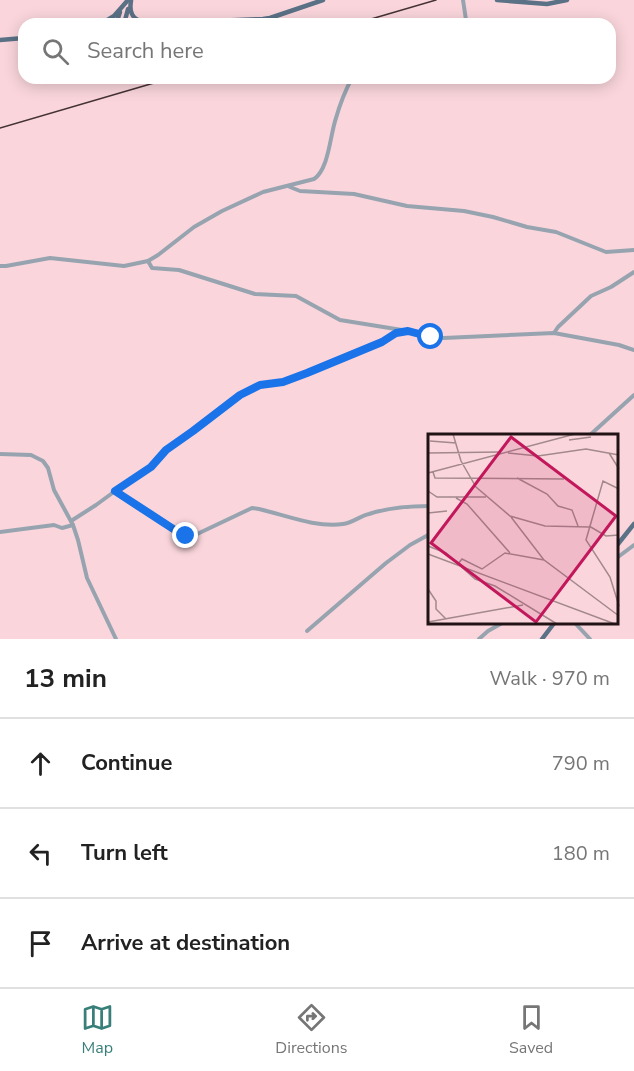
<!DOCTYPE html>
<html lang="en">
<head>
<meta charset="utf-8">
<style>
  body { margin:0; font-family:"Nunito Sans",sans-serif; background:#f6f6f6; color:#222 }
  .stop { position:absolute; width:18px; height:18px; margin:-14px; border:4px solid #1a73e8; border-radius:50%; background:#fff }
  .stop.end { background:#1a73e8; border-color:#fff; box-shadow:0 2px 6px #0008 }
  .list { margin:0; padding:0; list-style:none }
  h2 { display:flex; justify-content:space-between; align-items:center; height:78px; margin:0; padding:0 24px; font-size:26px }
  h2 small { font-size:20px; font-weight:400; color:#767676 }
  .list li { display:grid; grid-template-columns:39px 1fr auto; gap:18px; align-items:center; box-sizing:border-box; height:90px; padding:0 24px; border-top:2px solid #e0e0e0 }
  .list b { display:block; font-size:22px; white-space:nowrap }
  .list em { font-size:20px; font-style:normal; color:#767676 }
  .icon { flex:none; width:33px; height:33px; fill:none; stroke:currentColor; stroke-width:2; stroke-linecap:round; stroke-linejoin:round }
  .map { position:relative; flex:none; width:634px; height:639px; overflow:hidden }
  .search { position:absolute; background:#fff; box-shadow:0 3px 15px #0003; left:18px; right:18px; top:18px; height:66px; display:flex; align-items:center; gap:15px; box-sizing:border-box; padding:0 21px; border-radius:18px; color:#767676; font-size:22px }
  .sheet { height:348px; background:#fff }
  nav { display:flex; justify-content:space-around; align-items:center; box-sizing:border-box; height:84px; border-top:2px solid #e0e0e0; background:#fff; font-size:16px; color:#767676 }
  nav a { display:grid; justify-items:center; gap:3px }
  nav .on { color:#387f79 }
  .map>svg:first-child { display:block }
  .lines { fill:none; stroke-linecap:round; stroke-linejoin:round }
  .minor { stroke:#97a4b0; stroke-width:4 }
  .major { stroke:#5a7186; stroke-width:4.5 }
  .rail { stroke:#443235; stroke-width:1.5 }
  .route { stroke:#1a73e8; stroke-width:8 }
  .inset-road { fill:none; stroke:#a3888c; stroke-width:1.5 }
  .view { fill:#c2185b; fill-opacity:0.15; stroke:#c2185b; stroke-width:3 }
  .inset-edge { fill:none; stroke:#211315; stroke-width:3 }
</style>
</head>
<body>
<div class="map">
<svg width="634" height="639" viewBox="0 0 634 639">
  <rect width="100%" height="100%" fill="#fad6dc"/>
  <g class="lines">
    <g class="minor">
      <polyline points="463,0 466,20 465,24"/>
      <polyline points="290,187 300,191 354,194 407,206 464,211 493,217 527,227 556,232 606,252 634,250"/>
      <polyline points="148,261 152,268 179,270 255,294 296,296 340,320 402,330"/>
      <path d="M0 266H6L50 258 124 266 148 261 158 255 194 227 222 211 263 192 314 179C329 169 330 135 336 118 340 104 345 91 352 78"/>
      <polyline points="554,333 558,327 591,296 611,287 634,272"/>
      <polyline points="590,435 634,395"/>
      <polyline points="0,454 31,455 43,461 48,468 54,490 73,525 78,540 87,578 116,639"/>
      <path d="M115 491 181 534 186 536 195 535 252 508 259 509C285 515 316 528 343 524 352 523 360 516 369 514 387 508 411 506 430 506"/>
      <polyline points="71,521 96,505 122,486 151,467 166,450 193,431 240,395 260,385 283,382 307,373 382,342 396,333 407,331 431,337 444,338 554,333 619,345 634,350"/>
      <polyline points="0,532 54,525 62,528 73,525"/>
      <polyline points="618,557 634,545"/>
      <polyline points="574,622 590,639"/>
      <polyline points="307,631 386,563 410,545 430,534"/>
      <polyline points="479,639 488,631 504,622"/>
    </g>
    <g class="major">
      <polyline points="497,0 547,4 567,0"/>
      <path d="M131 1C129 12 132 19 143 22"/>
      <polyline points="101,24 114,16 128,0"/>
      <polyline points="119,24 118,18 120,12"/>
      <polyline points="124,24 128,9"/>
      <polyline points="139,24 263,19 270,18 323,0"/>
      <polyline points="0,40 24,38"/>
      <polyline points="618,544 634,524"/>
      <polyline points="542,639 555,622"/>
    </g>
    <g class="rail">
      <polyline points="354,24 436,0"/>
      <polyline points="0,128 171,78"/>
    </g>
  </g>
  <g class="lines">
    <polyline class="route" points="186,536 181,534 115,491 151,467 166,450 193,431 240,395 260,385 283,382 307,373 382,342 396,333 408,331 431,337"/>
  </g>
  <g transform="translate(428 434)">
    <rect width="190" height="190" fill="#fad6dc"/>
    <path class="inset-road" d="M25 0 33 27 48 53 82 82 117 92 161 93M141 6 163 3M2 7 28 9M0 19 72 18M80 19 110 22 158 15 191 21M181 19 191 35M5 38 7 44 136 45M0 39 147 0M89 44 119 60 130 72 144 76 150 92M191 55 175 47 158 106 182 143 191 172M0 57 9 63H58M28 64 39 70 82 119M0 79 19 77M83 83 116 126M161 92 178 102 191 101M0 112 18 119 47 145 67 152 129 190M0 120 187 190M30 130 34 125 54 135 77 119 116 126 191 182M0 155 8 167V175L18 185M0 188 95 171"/>
    <path class="view" d="M83 3 188 82 108 188 3 109Z"/>
    <rect width="190" height="190" class="inset-edge"/>
  </g>
</svg>
<div class="stop" style="left:431px;top:337px"></div>
<div class="stop end" style="left:186px;top:536px"></div>
<div class="search"><svg class="icon" aria-label="search" viewBox="0 0 24 24"><circle cx="10" cy="10" r="6"/><path d="M15 15l6 6"/></svg>Search here</div>
</div>
<section class="sheet">
<h2>13 min<small>Walk · 970 m</small></h2>
<ul class="list">
<li><svg class="icon" aria-label="ahead" viewBox="0 0 24 24"><path d="M12 20V5M6 11l6-6 6 6"/></svg><div><b>Continue</b></div><em>790 m</em></li>
<li><svg class="icon" aria-label="left" viewBox="0 0 24 24"><path d="M17 20v-9H6M10 6l-5 5 5 5"/></svg><div><b>Turn left</b></div><em>180 m</em></li>
<li><svg class="icon" aria-label="arrive" viewBox="0 0 24 24"><path d="M6 21V4h12l-3 4 3 4H6"/></svg><div><b>Arrive at destination</b></div></li>
</ul>
</section>
<nav>
<a class="on"><svg class="icon" aria-label="map" viewBox="0 0 24 24"><path d="M3 6l6-2 6 2 6-2v14l-6 2-6-2-6 2zM9 4v14M15 6v14"/></svg>Map</a>
<a><svg class="icon" aria-label="directions" viewBox="0 0 24 24"><path d="M12 3l9 9-9 9-9-9zM9 14v-3h6M13 9l2 2-2 2"/></svg>Directions</a>
<a><svg class="icon" aria-label="saved" viewBox="0 0 24 24"><path d="M7 4h10v16l-5-4-5 4z"/></svg>Saved</a>
</nav>
</body>
</html>
